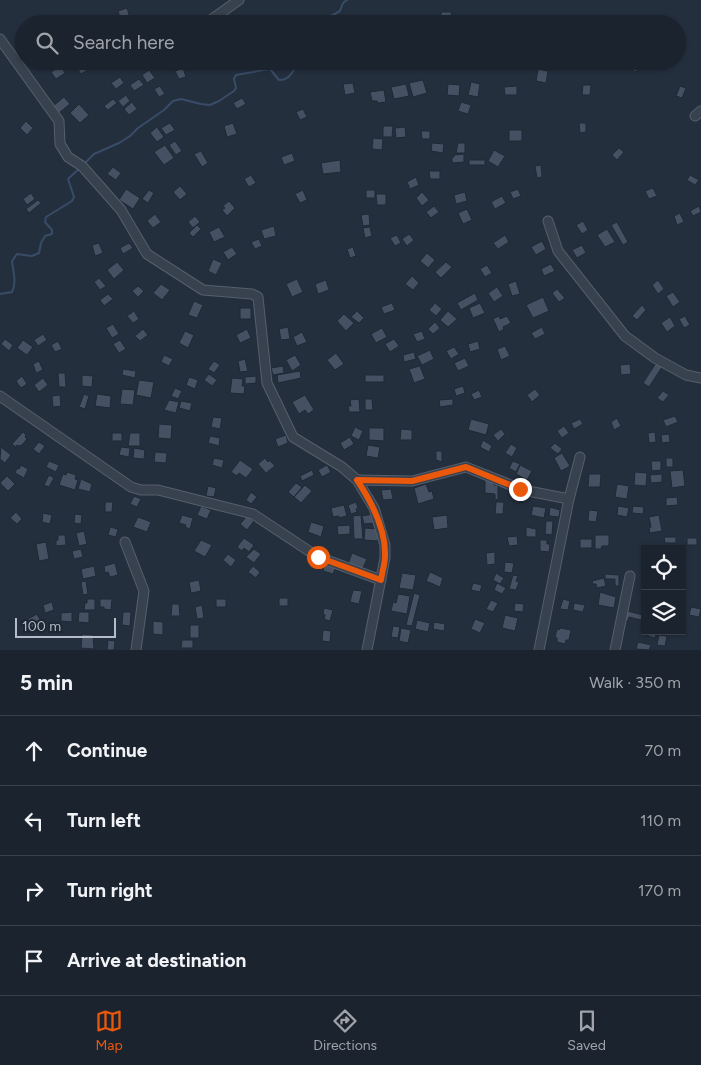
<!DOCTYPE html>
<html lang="en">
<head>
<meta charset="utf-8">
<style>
  body { margin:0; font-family:Figtree,sans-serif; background:#242b36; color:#f1f3f6 }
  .controls { position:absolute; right:15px; bottom:15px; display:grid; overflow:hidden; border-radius:0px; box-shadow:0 1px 4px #0004 }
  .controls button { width:45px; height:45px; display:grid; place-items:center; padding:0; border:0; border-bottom:1px solid #39404a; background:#1b232e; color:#f1f3f6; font:25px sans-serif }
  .scale { position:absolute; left:15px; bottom:12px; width:101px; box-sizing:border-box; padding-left:5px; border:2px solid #b4bcc9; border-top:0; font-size:14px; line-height:18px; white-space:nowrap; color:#b4bcc9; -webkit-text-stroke:4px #1d2633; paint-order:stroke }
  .stop { position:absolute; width:15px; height:15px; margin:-11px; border:4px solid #ea580c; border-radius:50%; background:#fff }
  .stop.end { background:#ea580c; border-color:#fff; box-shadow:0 1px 5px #0008 }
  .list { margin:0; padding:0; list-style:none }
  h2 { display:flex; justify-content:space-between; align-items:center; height:65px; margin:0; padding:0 20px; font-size:21px }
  h2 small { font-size:16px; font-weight:400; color:#a0a4aa }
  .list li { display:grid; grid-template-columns:32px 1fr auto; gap:15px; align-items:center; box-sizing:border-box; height:70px; padding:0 20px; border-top:1px solid #39404a }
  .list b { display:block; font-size:19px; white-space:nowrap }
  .list em { font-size:16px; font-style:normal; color:#a0a4aa }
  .icon { flex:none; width:28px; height:28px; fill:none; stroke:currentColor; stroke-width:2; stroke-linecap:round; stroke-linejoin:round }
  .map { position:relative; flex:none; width:701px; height:650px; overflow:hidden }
  .search { position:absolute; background:#1b232e; box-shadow:0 1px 4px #0004; left:15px; right:15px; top:15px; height:55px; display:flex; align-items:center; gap:12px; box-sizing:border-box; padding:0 18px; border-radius:28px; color:#a0a4aa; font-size:19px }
  .sheet { height:345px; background:#1b232e }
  nav { display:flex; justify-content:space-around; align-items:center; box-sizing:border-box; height:70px; border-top:1px solid #39404a; background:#1b232e; font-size:14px; color:#a0a4aa }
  nav a { display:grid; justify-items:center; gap:2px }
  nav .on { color:#ea580c }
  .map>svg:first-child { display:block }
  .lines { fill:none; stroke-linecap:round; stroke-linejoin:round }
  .stream { stroke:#394c67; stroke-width:2 }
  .building { fill:#455162; stroke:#1f2835 }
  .minor-casing { stroke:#565f6c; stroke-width:11 }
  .minor { stroke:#38414e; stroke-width:9 }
  .route { stroke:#ea580c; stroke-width:6 }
</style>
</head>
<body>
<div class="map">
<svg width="701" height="650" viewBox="0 0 701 650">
  <rect width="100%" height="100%" fill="#242f3e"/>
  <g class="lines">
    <g class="stream">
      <polyline points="316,24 340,11 343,3 347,0"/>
      <path d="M85 163 94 154 119 143 130 136 138 128 164 110 173 101 181 99 201 104 210 105 219 101 234 91 236 88 234 79 236 75 270 69 279 80C292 80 293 68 301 61"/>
      <path d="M0 294 12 292C17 282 13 271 12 261L17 254 32 256 39 253 41 243 45 236 52 234V230L45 222 46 217 72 201 74 197 68 179 80 168"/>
    </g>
  </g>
  <g class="building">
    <polygon points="127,8 132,24 122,24 118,11"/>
    <polygon points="441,12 451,12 452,21 441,21"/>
    <polygon points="89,61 91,61 94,66 81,74 77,68"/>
    <rect x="592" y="61" width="10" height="7"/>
    <polygon points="641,61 644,68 634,72 632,65"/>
    <polygon points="61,66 65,73 56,79 51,72"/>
    <polygon points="183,68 186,77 179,79 175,71"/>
    <polygon points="538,69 548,71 546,83 536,81"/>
    <polygon points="149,70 155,78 147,83 142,75"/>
    <polygon points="120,77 124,83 116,89 111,83"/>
    <polygon points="139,79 144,85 134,91 130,85"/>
    <polygon points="423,80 427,93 413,97 409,83"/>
    <polygon points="471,82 480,84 478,97 468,95"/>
    <polygon points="353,83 355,93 345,95 343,84"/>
    <polygon points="406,84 409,96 394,99 391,87"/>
    <polygon points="448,84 460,85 459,96 447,95"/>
    <polygon points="583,85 591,85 590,95 582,95"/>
    <polygon points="160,86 165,94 159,97 154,89"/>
    <polygon points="517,86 517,95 505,95 504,87"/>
    <polygon points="680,86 686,88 682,98 676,96"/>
    <polygon points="384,90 386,102 378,103 377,101 372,101 370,92"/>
    <polygon points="126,95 130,101 123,107 118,101"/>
    <polygon points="64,97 70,104 59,113 53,106"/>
    <polygon points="242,98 246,104 237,109 233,103"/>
    <polygon points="113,99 117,103 108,110 104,106"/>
    <polygon points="132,102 137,109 129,115 124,109"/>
    <polygon points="461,102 471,105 468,114 458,111"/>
    <polygon points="79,104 89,115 80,123 70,113"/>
    <polygon points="303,109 307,117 300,120 296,112"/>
    <polygon points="26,121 33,128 27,135 20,128"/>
    <polygon points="170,123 175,130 166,135 161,128"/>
    <polygon points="233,123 237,134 227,137 224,126"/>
    <polygon points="579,123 586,123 586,132 580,133"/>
    <polygon points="383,126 393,126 392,137 383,137"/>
    <polygon points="157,127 164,137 157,142 150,133"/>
    <polygon points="405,127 406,137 396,138 395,128"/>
    <rect x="509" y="130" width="13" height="11"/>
    <polygon points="421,131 430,131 430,139 422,139"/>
    <polygon points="373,138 383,139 382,150 372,149"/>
    <polygon points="175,141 182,151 176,155 169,145"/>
    <polygon points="432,143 444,144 443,153 431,151"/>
    <polygon points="458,143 465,143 465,153 456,153"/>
    <polygon points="165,145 174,158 164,165 154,152"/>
    <polygon points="619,148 624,152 617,160 612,155"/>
    <polygon points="494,150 505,156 498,167 488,161"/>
    <polygon points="201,151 208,163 202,167 194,154"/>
    <polygon points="292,153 295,161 284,165 281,157"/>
    <polygon points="464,154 464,162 452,163 452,157 454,157 454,155"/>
    <polygon points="340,160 341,172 323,174 321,163"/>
    <rect x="469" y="160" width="16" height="5"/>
    <polygon points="541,165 542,177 537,178 535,166"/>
    <polygon points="113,167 121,173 116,180 107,174"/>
    <polygon points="429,171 440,171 440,179 430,179"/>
    <polygon points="251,175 256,183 249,187 244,179"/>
    <polygon points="690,175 699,180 695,185 687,180"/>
    <polygon points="416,177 419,185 410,189 407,182"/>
    <polygon points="180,186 187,194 180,200 173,192"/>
    <polygon points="653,188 657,196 649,199 645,191"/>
    <polygon points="126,189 140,198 133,209 119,200"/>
    <polygon points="518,189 521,196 513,199 510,192"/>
    <polygon points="149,190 154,193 148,203 142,199"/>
    <polygon points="303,190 307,200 300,203 295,194"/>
    <rect x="366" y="190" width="9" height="8"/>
    <polygon points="422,192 429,200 422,206 416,198"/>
    <polygon points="465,192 467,201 456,204 454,195"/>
    <polygon points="31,193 35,199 27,205 23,199"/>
    <polygon points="376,194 386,194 386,205 377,205"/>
    <polygon points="502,196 506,203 495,209 491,202"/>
    <polygon points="38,200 41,203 29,213 26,209"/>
    <polygon points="229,201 235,208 227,216 222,210 225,208 223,206"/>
    <polygon points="434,206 439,212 431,218 426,212"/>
    <polygon points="699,206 701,212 693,216 690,211"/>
    <polygon points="467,209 472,220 463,224 458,213"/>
    <polygon points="680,213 684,222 677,225 674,216"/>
    <polygon points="155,214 161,222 153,228 147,221"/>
    <polygon points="369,214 370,225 363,226 361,215"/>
    <polygon points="195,216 200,222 193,228 188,222"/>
    <polygon points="583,221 588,230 582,234 576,225"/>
    <polygon points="617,222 628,242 623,245 611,225"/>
    <polygon points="197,225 201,229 193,237 189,233"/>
    <polygon points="274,226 276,236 264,239 261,230"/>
    <polygon points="219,227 225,237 214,242 209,232"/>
    <polygon points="370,227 372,236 365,238 363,228"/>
    <polygon points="607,229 615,242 605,247 597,235"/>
    <polygon points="409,234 414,240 407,246 402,239"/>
    <polygon points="397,235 401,243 395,246 390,238"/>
    <polygon points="505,235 509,242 498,249 493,243"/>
    <polygon points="259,239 262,246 255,249 251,242"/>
    <polygon points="542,241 546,249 536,255 531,247"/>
    <polygon points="99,243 103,253 95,256 92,245"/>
    <polygon points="129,243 133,248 123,254 120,248"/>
    <polygon points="582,245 586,253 577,258 572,250"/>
    <polygon points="232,247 237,254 228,260 223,252"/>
    <polygon points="353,247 356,256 350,258 347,249"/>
    <polygon points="427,253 435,260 428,268 420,261"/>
    <polygon points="213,259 222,263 216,275 208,271"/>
    <polygon points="117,262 124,270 114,279 107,270"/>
    <polygon points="446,262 452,267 441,278 435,272"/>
    <polygon points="551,264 555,271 544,276 541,269"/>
    <polygon points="487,265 492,273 485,277 480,269"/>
    <polygon points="412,276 419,283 413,290 405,284"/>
    <polygon points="99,278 106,286 100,290 94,282"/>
    <polygon points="297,279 303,292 292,297 286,284"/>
    <polygon points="326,280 329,290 318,294 315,284"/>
    <polygon points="658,280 664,289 658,294 652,285"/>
    <polygon points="516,281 520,294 512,296 508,284"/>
    <polygon points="161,284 170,290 162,300 153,293"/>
    <polygon points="138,286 144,291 138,297 132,291"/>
    <polygon points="497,287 503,296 494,302 488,293"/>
    <polygon points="557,289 565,298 559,302 552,293"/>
    <polygon points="673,292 680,302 673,307 666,296"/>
    <polygon points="475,293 478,300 461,310 457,303"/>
    <polygon points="108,294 113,299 104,306 100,300"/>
    <polygon points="543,297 549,311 533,318 526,305"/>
    <polygon points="194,301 203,305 197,318 188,315"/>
    <polygon points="392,303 395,310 384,314 381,307"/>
    <polygon points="435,303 442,309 436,316 429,310"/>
    <polygon points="480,303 485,313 473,318 469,308"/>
    <polygon points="642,305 646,310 637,320 632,316"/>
    <rect x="240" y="308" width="11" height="11"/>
    <polygon points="134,311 139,319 133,323 127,316"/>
    <polygon points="357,311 364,318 359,323 351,317"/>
    <polygon points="448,311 457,319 448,327 440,320"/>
    <polygon points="344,314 354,323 346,331 337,321"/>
    <polygon points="499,316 500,319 507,316 511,323 503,327 504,329 499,332 493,319"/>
    <polygon points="685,316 690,325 684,328 679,319"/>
    <polygon points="670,317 675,326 667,332 661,323"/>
    <polygon points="435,322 440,328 433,334 428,329"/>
    <polygon points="113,324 119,334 112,338 106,328"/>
    <polygon points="288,327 290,339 281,340 279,329"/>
    <polygon points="542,327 545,334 535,339 531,333"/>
    <polygon points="382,328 387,337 376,343 371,334"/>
    <polygon points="143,329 148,335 140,341 135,336"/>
    <polygon points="247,329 251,338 240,343 236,335"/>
    <polygon points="185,331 194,335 188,348 179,343"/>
    <polygon points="422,331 425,339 417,342 413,334"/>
    <polygon points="302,332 307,342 297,346 293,337"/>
    <polygon points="43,334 47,340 38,346 34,340"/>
    <polygon points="5,339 13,345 9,351 1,344"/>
    <polygon points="394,339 399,346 390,352 385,344"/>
    <polygon points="23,340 33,347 27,355 17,348"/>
    <polygon points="120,340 126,349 119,353 113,344"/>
    <polygon points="58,341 62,349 55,352 51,345"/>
    <polygon points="478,341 480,349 470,352 468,344"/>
    <polygon points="505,346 510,356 501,360 497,349"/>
    <polygon points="454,347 459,354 451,359 446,351"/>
    <polygon points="430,350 434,359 422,365 417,356"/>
    <polygon points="414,352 416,359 404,362 403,355"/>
    <polygon points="336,353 344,364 335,370 327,360"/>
    <polygon points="164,355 173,359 169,366 161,362"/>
    <polygon points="295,355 301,365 292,371 286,360"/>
    <polygon points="465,358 469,366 458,371 454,363"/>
    <polygon points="245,359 248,371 240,372 238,361"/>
    <polygon points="39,361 43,370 36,373 33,364"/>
    <polygon points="214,361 220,365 214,373 208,369"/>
    <polygon points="656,363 662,367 649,387 643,383"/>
    <polygon points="630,364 631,374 621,375 620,365"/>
    <polygon points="283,366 284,373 273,375 271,368"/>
    <polygon points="420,366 425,379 414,383 409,369"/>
    <polygon points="123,369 136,371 135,378 122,375"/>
    <polygon points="300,371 301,378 278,383 277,375"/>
    <polygon points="58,373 65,373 66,387 59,387"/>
    <polygon points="209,374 217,380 212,386 204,380"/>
    <polygon points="82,375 93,376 92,387 82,386"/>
    <rect x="365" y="375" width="19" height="7"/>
    <polygon points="22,376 27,384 21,388 16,381"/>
    <polygon points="256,376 256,383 245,384 245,377"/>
    <polygon points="189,377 198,380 195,389 186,385"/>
    <polygon points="43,378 48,385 39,392 34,385"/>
    <polygon points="232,378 243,379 242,386 245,386 244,394 230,393"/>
    <polygon points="139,380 154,382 151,398 136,395"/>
    <polygon points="463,386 465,393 456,396 454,389"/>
    <polygon points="175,388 182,391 178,399 171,396"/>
    <polygon points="122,389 135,390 133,405 120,404"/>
    <polygon points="535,389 540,395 532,402 527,395"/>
    <polygon points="479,390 482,397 474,400 471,394"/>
    <polygon points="663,391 669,395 663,402 657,398"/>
    <polygon points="84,394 89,396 85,409 79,407"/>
    <polygon points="97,394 111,396 110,408 95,406"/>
    <polygon points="60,395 61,406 53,407 52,396"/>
    <polygon points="305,395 314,410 308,414 305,410 299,414 292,402"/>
    <polygon points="359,399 360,412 349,412 348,406 351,406 350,400"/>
    <polygon points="365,399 372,399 373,410 365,410"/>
    <polygon points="453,399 453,405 440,407 439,400"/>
    <polygon points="169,400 179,402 176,413 164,410"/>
    <polygon points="181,401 192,403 190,411 179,408"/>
    <polygon points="675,416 678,422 666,427 663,420"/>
    <polygon points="213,417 222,418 220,429 211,427"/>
    <polygon points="617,418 621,426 614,430 611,422"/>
    <polygon points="471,419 489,424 486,435 468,430"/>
    <polygon points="580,419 583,424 574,429 571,423"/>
    <polygon points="159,424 172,425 171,439 158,438"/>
    <polygon points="564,426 569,433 562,438 557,431"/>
    <polygon points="355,427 363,431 359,440 351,436"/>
    <polygon points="369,428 384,428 384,441 369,440"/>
    <polygon points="401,429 412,430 412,440 400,440"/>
    <polygon points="501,429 505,434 498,441 493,435"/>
    <polygon points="23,432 26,435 25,437 27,439 22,445 19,446 17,445 16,447 12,444"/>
    <polygon points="655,432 656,442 649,443 648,433"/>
    <rect x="112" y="433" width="10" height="8"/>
    <polygon points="130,433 140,433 140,446 128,446"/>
    <polygon points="669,434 670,442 662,443 661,435"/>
    <polygon points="286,435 288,443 278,447 275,439"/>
    <polygon points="210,436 220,438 219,446 208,443"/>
    <polygon points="350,437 354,444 344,450 340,443"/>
    <polygon points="483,440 492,446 489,452 480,447"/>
    <polygon points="39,442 45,446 39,454 33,449"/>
    <polygon points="555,443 562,449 558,454 550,448"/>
    <polygon points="511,444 517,448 512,457 505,453"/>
    <polygon points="368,445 380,447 378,458 366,456"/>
    <polygon points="1,447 11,455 5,463 0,459"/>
    <polygon points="121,447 130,448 129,457 119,455"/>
    <polygon points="134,448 145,450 144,459 133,458"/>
    <polygon points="436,451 442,451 442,462 436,460"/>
    <polygon points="155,452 167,453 166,463 154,462"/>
    <polygon points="562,453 570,466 561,471 554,458"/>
    <polygon points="214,458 224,460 222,468 212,465"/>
    <polygon points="265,458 268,462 269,460 275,466 266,473 258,464"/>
    <rect x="666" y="458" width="7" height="9"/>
    <polygon points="240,460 253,469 246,478 239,473 237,476 231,472"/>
    <polygon points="49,461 59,465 56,472 46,467"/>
    <polygon points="513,461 520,464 516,472 509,468"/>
    <polygon points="651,461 661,461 661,470 652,471"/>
    <polygon points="21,465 28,469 24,478 15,473 17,468 19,469"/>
    <polygon points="327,465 331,472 322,477 318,470"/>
    <polygon points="520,465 532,471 527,480 516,474"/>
    <polygon points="312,470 314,475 302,481 300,476"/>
    <polygon points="683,470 685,486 672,488 670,471"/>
    <polygon points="67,472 76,475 75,479 78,480 75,490 59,485 63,474 66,475"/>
    <polygon points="635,472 647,473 646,486 634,485"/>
    <polygon points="589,474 601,474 600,487 588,487"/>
    <polygon points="662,474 662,482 651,483 650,475"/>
    <polygon points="49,475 54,478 49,487 44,485"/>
    <polygon points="7,476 15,484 8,491 0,483"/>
    <polygon points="81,479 92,484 90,492 78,489"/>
    <polygon points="485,480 494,480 494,485 498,485 498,500 495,499 495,494 485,493"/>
    <polygon points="296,483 302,487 294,497 288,492"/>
    <polygon points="426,484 429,492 432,491 434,499 418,504 414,488"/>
    <polygon points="617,484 629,486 627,499 615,497"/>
    <polygon points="305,485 312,491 301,503 294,497"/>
    <polygon points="208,486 216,488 214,497 206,496"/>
    <polygon points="391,489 393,499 383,500 381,490"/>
    <polygon points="251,492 257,497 251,504 246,500"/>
    <polygon points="134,496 141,499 137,507 130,504"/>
    <polygon points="677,497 678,505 666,506 666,498"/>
    <polygon points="105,502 113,502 112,512 105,512"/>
    <polygon points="356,502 358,508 356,509 357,512 351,514 348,505"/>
    <polygon points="496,502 504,502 503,514 495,514"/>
    <polygon points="344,505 347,516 339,518 339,516 333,517 331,508"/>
    <polygon points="201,506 211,510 207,519 197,515"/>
    <polygon points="533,506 546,508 544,518 531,515"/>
    <polygon points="618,506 629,508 627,517 617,515"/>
    <polygon points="633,506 644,507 643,514 632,513"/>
    <polygon points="550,507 560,510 559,517 549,516"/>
    <polygon points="589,510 598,511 596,522 588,521"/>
    <polygon points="16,512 22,519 17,524 10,518"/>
    <polygon points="43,513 52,515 50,524 42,522"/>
    <polygon points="75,514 82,515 81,524 74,523"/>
    <polygon points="373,514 375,523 364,524 362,516"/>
    <polygon points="182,515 193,518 190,529 185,527 186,525 179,523"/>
    <polygon points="361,515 363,539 354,539 353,516"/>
    <polygon points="447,515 448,528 434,530 432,517"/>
    <polygon points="659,515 662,531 650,533 649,528 651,527 649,517"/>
    <polygon points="247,516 254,521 247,530 240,524"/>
    <polygon points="138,517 151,522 147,532 133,527"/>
    <polygon points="546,521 553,521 552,535 545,534"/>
    <polygon points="311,522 324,526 321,537 308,532"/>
    <polygon points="350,525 350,534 338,535 337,526"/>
    <polygon points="110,527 118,529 116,537 108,535"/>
    <polygon points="526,527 536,529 536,537 526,537"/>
    <polygon points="365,528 378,529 378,541 364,540"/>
    <polygon points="84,531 87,544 79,546 76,533"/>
    <polygon points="58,535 65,535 66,545 56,546 56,540 58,540"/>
    <polygon points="595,535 609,535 609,546 602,546 601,549 595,549"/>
    <polygon points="517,536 518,545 509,546 507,537"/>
    <polygon points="664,537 676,537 676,543 665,543"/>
    <polygon points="244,538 254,545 249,552 244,548 242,551 237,547"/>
    <rect x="687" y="538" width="10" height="7"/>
    <rect x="580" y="539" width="12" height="9"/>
    <polygon points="201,540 212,545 205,557 194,551"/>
    <polygon points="540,540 547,540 547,544 550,544 549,552 540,551"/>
    <polygon points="46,542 49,559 39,561 36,544"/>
    <polygon points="81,549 83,557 74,559 72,551"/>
    <polygon points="254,549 261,554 254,563 246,557"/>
    <polygon points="495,552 495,564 487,565 486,553"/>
    <polygon points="352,553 367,559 362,570 348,564"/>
    <polygon points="228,554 236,560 231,567 223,560"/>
    <polygon points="505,562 514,563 512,573 504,572"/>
    <polygon points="115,563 118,575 110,577 108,572 105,573 104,566"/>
    <polygon points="325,563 336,567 333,574 323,571"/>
    <polygon points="94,566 96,576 83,579 81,569"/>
    <polygon points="253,566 260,572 256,578 248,572"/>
    <polygon points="430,572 443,578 440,587 426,581"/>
    <polygon points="402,573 416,575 413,590 399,588"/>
    <polygon points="496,573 504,578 500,584 493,580"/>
    <polygon points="605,574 619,575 619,586 615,586 615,579 605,579"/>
    <polygon points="513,575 518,576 516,581 519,582 516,590 509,589"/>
    <polygon points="604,578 606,586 597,588 596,584 593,584 592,581"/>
    <polygon points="199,580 201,591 191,593 189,582"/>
    <polygon points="86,581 88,594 83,595 81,582"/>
    <polygon points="473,583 482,585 480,592 471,590"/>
    <polygon points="497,583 506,588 502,594 494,590"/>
    <polygon points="353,590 362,591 359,604 350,602"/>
    <polygon points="600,592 616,597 614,608 598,605"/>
    <polygon points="414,593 420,595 412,626 406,625"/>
    <polygon points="398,594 410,596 407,614 391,611 393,602 396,603"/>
    <rect x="279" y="598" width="9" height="8"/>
    <polygon points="87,599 95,599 95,610 84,610 85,603 87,603"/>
    <polygon points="100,599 112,599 111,610 104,609 104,607 100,607"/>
    <rect x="216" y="599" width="10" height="8"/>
    <polygon points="563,599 570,601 568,610 560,609"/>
    <polygon points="491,600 498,603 493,612 486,609"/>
    <polygon points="52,602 54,610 45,613 43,605"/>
    <polygon points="515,603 524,604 523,612 514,611"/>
    <polygon points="574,603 585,605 583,612 573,610"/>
    <polygon points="172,604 179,604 180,616 171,616"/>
    <polygon points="202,605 204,618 197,619 195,607"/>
    <polygon points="691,607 701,609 699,617 689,615"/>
    <polygon points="324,608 333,610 330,621 324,619 325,615 323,614"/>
    <polygon points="627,611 643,615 641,620 629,617 628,621 624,620"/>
    <polygon points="72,612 72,622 61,621 61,613"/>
    <polygon points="79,612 89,612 89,623 78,622"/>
    <polygon points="123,612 131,612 130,626 122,625"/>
    <polygon points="37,614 42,623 31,628 26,620"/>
    <polygon points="505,615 518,618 515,631 502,628"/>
    <polygon points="475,619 485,623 480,633 471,629"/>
    <polygon points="644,619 645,631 657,631 655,638 640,633"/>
    <polygon points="417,620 430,623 428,632 415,629"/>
    <polygon points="153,621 163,622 163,635 153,634"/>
    <polygon points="434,622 445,624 444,631 433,629"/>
    <rect x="190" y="625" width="9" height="13"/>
    <polygon points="393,626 400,627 398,638 391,637"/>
    <polygon points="401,628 411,630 408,643 399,641"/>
    <polygon points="560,628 571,630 569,640 566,640 565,644 557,642 557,638 555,637 557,629 559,630"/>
    <polygon points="323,630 331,631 330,642 322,641"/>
    <polygon points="82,634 93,635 94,649 81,648"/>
    <polygon points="659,635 667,636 665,646 657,645"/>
    <polygon points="108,640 115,641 114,650 107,650"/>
    <polygon points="182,640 193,640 193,648 181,648"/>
    <polygon points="638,642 651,645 649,650 636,649"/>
  </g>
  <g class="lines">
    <g class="minor-casing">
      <g id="minor">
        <polyline points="205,24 239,0"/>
        <polyline points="0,39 59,121 60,144 68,157 82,166 121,210 147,254 203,290 252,294 258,297 267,383 293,437 342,467 357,480 374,508 385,545 385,558 367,650"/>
        <polyline points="695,116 701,111"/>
        <polyline points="548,221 558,251 625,336 655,358 686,375 701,378"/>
        <polyline points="0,396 131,487 141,490 158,490 253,514 318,557 381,580"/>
        <polyline points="357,480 412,481 466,467 523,490 569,499"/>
        <polyline points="125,542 144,591 136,650"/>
        <polyline points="539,650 569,499 580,457"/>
        <polyline points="615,650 630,576"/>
      </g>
    </g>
    <use href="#minor" class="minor"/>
  </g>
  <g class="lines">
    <path class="route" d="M318 557 381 580C382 572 385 564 385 556 386 530 371 501 357 480L412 481 466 467 520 489"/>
  </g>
</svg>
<div class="controls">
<button><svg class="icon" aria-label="locate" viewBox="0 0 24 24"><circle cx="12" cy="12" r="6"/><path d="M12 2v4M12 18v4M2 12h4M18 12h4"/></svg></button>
<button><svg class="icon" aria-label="layers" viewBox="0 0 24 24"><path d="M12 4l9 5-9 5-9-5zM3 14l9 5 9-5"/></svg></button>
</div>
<div class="scale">100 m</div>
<div class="stop" style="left:318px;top:557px"></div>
<div class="stop end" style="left:520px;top:489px"></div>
<div class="search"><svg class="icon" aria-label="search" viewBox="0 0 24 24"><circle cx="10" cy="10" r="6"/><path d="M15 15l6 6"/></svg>Search here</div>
</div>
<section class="sheet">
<h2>5 min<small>Walk · 350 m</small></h2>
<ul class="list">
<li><svg class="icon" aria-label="ahead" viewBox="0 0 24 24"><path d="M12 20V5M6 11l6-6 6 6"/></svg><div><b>Continue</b></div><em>70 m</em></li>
<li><svg class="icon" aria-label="left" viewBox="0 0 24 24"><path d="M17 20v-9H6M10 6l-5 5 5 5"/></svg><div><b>Turn left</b></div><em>110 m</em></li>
<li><svg class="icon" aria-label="right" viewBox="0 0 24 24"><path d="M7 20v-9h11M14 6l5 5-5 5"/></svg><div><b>Turn right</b></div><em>170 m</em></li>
<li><svg class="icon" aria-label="arrive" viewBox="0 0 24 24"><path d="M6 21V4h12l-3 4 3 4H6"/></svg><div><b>Arrive at destination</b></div></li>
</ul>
</section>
<nav>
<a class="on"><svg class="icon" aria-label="map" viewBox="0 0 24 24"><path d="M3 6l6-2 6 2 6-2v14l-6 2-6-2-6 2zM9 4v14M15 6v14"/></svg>Map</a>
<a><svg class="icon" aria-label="directions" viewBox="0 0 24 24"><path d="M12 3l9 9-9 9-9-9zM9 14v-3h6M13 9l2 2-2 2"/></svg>Directions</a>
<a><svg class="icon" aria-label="saved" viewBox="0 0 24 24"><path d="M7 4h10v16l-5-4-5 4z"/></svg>Saved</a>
</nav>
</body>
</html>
